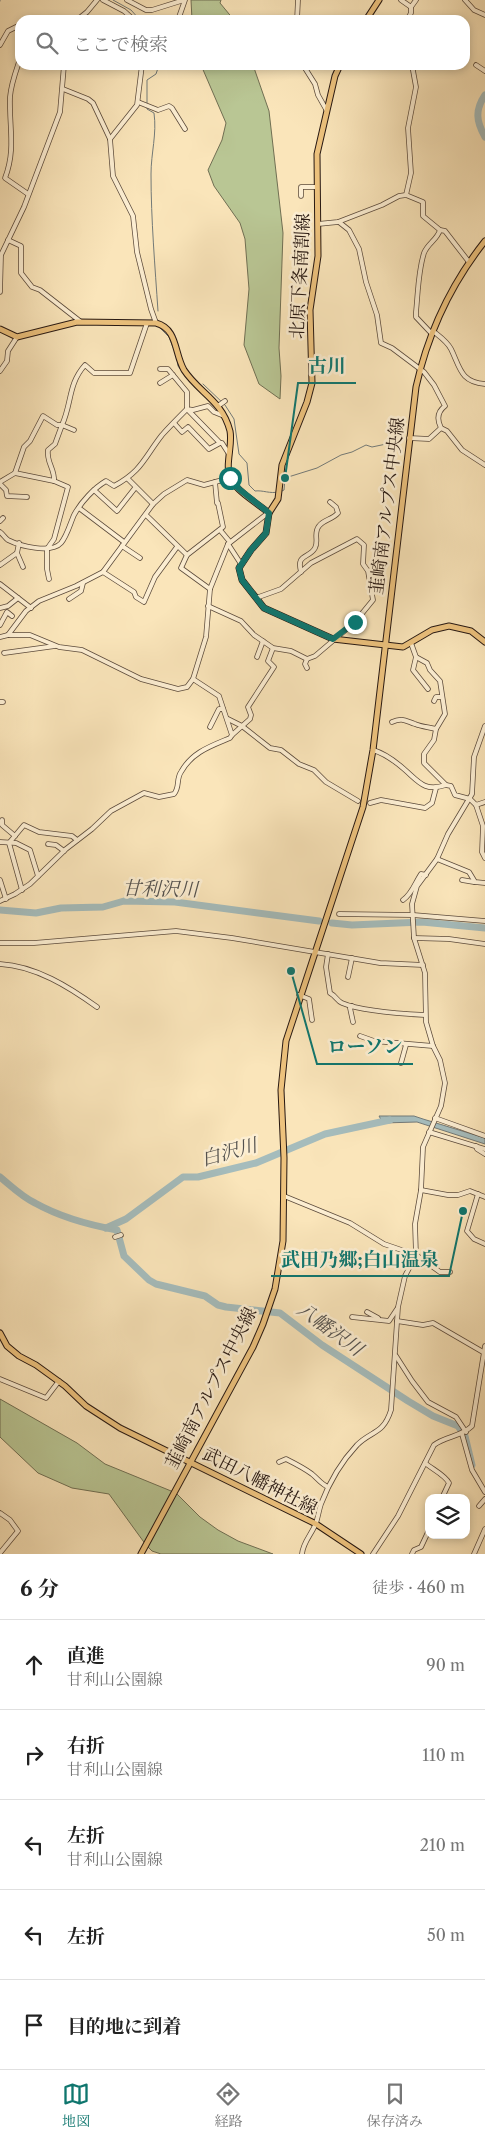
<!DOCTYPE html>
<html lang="ja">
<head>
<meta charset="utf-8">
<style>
  body { margin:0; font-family:"Libre Caslon Text","Noto Serif JP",serif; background:#f6f6f6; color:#222 }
  .controls { position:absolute; right:15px; bottom:15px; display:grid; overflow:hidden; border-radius:10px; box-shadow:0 2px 8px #0003 }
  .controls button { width:45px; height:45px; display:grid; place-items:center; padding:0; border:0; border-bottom:1px solid #e0e0e0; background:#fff; color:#222; font:25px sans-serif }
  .stop { position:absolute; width:15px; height:15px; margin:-11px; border:4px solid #0f766e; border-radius:50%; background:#fff }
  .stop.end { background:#0f766e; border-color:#fff; box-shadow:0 1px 5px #0008 }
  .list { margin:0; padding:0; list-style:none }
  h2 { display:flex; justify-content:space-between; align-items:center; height:65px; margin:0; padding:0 20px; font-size:21px }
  h2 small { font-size:16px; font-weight:400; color:#767676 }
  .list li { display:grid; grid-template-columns:32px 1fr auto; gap:15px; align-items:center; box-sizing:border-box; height:90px; padding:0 20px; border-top:1px solid #e0e0e0 }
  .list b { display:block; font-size:19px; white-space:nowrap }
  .list p { margin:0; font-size:16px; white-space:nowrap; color:#767676 }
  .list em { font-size:16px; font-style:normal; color:#767676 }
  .icon { flex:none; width:28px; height:28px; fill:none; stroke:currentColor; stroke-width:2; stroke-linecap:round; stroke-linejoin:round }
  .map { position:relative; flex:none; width:485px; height:1554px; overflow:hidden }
  .search { position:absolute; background:#fff; box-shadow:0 2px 8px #0003; left:15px; right:15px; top:15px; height:55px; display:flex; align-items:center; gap:12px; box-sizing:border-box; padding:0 18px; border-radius:15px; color:#767676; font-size:19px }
  .sheet { height:515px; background:#fff }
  nav { display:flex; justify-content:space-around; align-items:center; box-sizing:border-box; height:70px; border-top:1px solid #e0e0e0; background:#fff; font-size:14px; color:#767676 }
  nav a { display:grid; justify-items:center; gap:2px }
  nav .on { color:#0f766e }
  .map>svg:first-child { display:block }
  .green { fill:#b9c694; stroke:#706f53 }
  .water { fill:#a5bcbc; stroke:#737a78 }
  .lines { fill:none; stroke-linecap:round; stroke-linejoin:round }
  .stream { stroke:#737a78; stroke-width:1 }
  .river { stroke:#a5bcbc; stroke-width:7 }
  .minor-casing { stroke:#5c4b3c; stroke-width:5.5 }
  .major-casing { stroke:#271812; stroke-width:7 }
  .minor { stroke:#fceed2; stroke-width:4 }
  .major { stroke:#edc27d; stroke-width:5 }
  .route { stroke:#0f766e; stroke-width:6 }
  .labels { text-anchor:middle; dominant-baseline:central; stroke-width:5; stroke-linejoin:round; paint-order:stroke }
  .street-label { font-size:18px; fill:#271812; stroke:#fceed2 }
  .water-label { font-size:19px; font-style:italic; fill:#53514e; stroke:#fceed2 }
  .leader { fill:none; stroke:#0f766e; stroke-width:2 }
  .callout-dot { fill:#0f766e; stroke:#fceed2; stroke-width:2 }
  .callout-label { font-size:19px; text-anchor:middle; font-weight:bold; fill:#0f766e; stroke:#fceed2; stroke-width:5; stroke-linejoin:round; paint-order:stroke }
</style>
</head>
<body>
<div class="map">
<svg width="485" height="1554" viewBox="0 0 485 1554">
  <rect width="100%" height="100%" fill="#fae5ba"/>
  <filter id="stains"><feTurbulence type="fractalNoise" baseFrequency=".004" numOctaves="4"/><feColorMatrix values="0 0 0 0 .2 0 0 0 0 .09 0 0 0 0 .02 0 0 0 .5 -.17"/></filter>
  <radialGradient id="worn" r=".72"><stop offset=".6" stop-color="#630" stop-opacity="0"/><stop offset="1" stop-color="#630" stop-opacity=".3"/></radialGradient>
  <g class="green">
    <polygon points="191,0 221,0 220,3 234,20 192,20"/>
    <polygon points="201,65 253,65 269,111 283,233 279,348 281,376 280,399 259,384 244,345 249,289 245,239 240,223 214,186 208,170 222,140 226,123"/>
    <polygon points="0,1399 77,1443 105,1464 176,1493 200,1517 218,1530 238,1541 273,1554 161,1554 152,1551 146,1545 109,1494 72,1488 38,1473 0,1437"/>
  </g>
  <polygon class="water" points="379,1116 414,1116 423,1119 485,1138 485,1144 417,1122 383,1123"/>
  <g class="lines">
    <g class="stream">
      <polyline points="113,0 131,10 140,20"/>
      <polyline points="0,1 0,0"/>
      <path d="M158 311C155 266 151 220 151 174 151 153 157 134 154 113L147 109V80L156 74 159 65"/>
      <polyline points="159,327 169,337 174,350"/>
      <polyline points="177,358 178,366 186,377"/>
      <path d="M203 384 225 405 234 419 239 454 247 463 249 485 255 491C263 490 270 494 278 492"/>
      <polyline points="282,491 284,490 285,478 317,468 341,455 352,452 366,445 372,447 391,443"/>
    </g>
    <g class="river">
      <path d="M485 95C475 110 476 121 485 137"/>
      <polyline points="0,910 36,913 61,908 103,907 124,901 175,902 319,921"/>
      <polyline points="332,923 352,925 422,922 485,928"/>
      <path d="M0 1177C11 1186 22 1197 35 1203 60 1217 89 1225 117 1230L124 1256 149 1280 156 1284 205 1296 218 1305 226 1307 280 1313 322 1345 408 1401 433 1416 458 1426 465 1436 472 1465"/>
      <polyline points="106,1228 126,1219 183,1177 198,1177 256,1163 325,1134 390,1120"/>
    </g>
    <g class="minor-casing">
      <g id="minor">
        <polyline points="103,0 124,11 134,20"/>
        <polyline points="127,0 146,10 152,10 184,0"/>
        <polyline points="401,0 411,7 411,13 407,20"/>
        <polyline points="465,0 474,10 485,15"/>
        <polyline points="411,7 416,0"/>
        <polyline points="77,20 87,12 97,0"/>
        <polyline points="178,20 185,0"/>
        <polyline points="297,20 298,0"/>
        <polyline points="0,45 8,31 20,25"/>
        <path d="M20 59C16 71 11 84 10 97 9 127 16 150 5 178L28 194"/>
        <polyline points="303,65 315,84 318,95 327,111"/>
        <polyline points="476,65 485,71"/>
        <polyline points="63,89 88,99 93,103 110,139 113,176 133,216 137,252 151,309 156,323"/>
        <polyline points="138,102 158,110 169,106 172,108 185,129"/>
        <polyline points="110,139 137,105 142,65"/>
        <polyline points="406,195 411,173 408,128 416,87 412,65"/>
        <polyline points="301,196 301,187 317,187"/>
        <path d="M339 222 349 230 359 249 366 282 377 315 381 343 392 348 424 372 434 385 445 406C437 412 437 420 441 428L447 431 462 450 485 465"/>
        <polyline points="318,224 338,222 382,205 399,196 406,195 423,202 423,216 440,230 445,231 469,262"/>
        <polyline points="8,240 21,246 21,273 32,287 40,290 81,322"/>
        <polyline points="0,292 1,255 24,207 60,112 64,65"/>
        <path d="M433 331C439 336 447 341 451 349 460 367 460 382 485 384"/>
        <path d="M432 334 416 317V312C418 293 418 272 424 253 428 243 437 240 440 230"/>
        <polyline points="160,369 168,369 187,392 187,409 193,410 208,406 214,412 224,416"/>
        <polyline points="0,371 7,361 8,351 17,337"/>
        <polyline points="160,383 173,375"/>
        <polyline points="218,406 225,401"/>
        <polyline points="174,423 182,432 188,427 209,449 220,443"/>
        <polyline points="409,438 429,439 441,428"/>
        <polyline points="15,473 54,481 68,487 54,539 47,549 47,569 49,579"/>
        <polyline points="128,479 153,504"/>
        <path d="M54 481C55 469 46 462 48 450L55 444 62 425 74 430"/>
        <path d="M0 482 15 473 24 447 30 441 43 416 57 425H62C72 403 68 384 85 365L94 373H130L147 323"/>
        <polyline points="215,482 217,503"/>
        <polyline points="0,484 6,490 7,496 27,497"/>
        <polyline points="94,490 117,511 135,488"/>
        <polyline points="79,508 124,542"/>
        <polyline points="146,515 187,555"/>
        <polyline points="0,521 3,518"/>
        <polyline points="220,530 230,542"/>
        <path d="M0 532C3 534 5 538 8 540 20 546 51 554 61 543 67 536 70 524 74 515 81 502 94 488 106 481L114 486C142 471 144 458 162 435 170 426 179 417 187 409L220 443H222L229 454"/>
        <polyline points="228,544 241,564"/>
        <polyline points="122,546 140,558"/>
        <polyline points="17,553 23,567"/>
        <polyline points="0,565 17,553 19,543"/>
        <polyline points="103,572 134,592 136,597 144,602 155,577 177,547"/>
        <path d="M301 572C296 553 309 559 315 548 319 541 313 533 319 526 324 519 332 520 338 513L336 507 330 502"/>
        <polyline points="0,584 31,608"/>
        <polyline points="210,589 181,568 187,555 223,527 218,503"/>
        <polyline points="69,599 81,591 83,583"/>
        <polyline points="208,606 241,621 254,635 273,648 291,651 307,659 315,656 355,622 373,600 368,571 363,564 364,545 357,539 311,563 281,589 256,598"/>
        <polyline points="0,608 8,606 18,598"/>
        <polyline points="0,625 7,612 12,616"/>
        <polyline points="8,635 26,611 39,601 76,586 103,572 153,504 164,494 187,480 204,485 230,478"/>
        <polyline points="0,637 8,635 30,635 59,647 82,650 141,679 178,689 187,687 193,679 206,637 210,589 228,544 268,513"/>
        <polyline points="411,643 416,657 427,663 430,670 440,681 445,714 436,729 434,740 424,754 424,763 446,785 451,786 455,795 470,799 476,805 485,802"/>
        <polyline points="4,653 55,646"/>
        <polyline points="257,657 263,641"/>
        <polyline points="416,657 413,670 428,689"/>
        <polyline points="307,668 305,664 307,659"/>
        <polyline points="434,701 436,697 441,697"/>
        <polyline points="0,702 3,702"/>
        <polyline points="228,719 242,726 270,748 281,750 299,764 314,770 326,782 358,801"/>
        <path d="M392 722C402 717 406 721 415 724 422 727 429 727 436 729"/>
        <polyline points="210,727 219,709 223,709"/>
        <polyline points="232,735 250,719 251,715 248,707 274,667 268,661 273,648"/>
        <path d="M373 750C383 753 396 762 404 769 419 782 424 792 446 785"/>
        <polyline points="370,803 381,800 425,808 432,803 436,788"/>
        <polyline points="476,805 483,826 482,852 485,858"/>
        <polyline points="2,820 2,825 15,836"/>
        <polyline points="0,842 16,843 30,850 38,876"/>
        <polyline points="48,844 56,845 64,851"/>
        <polyline points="437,859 469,872 475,882 485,883"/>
        <polyline points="0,880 6,899"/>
        <polyline points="462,880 474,882"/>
        <polyline points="22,890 9,843 24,825 39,832 72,836 77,840"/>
        <path d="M403 900C412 894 415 883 421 874L426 875"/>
        <path d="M0 901 15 894 30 884 66 849 92 829 111 811 144 793 159 797 174 794C180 787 176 779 181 772 192 752 211 746 230 738L232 735 219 696 193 679"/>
        <polyline points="339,914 413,915 485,921"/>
        <polyline points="414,938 449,939 485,944"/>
        <polyline points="0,943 34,943 176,931 232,938 380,963 423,965"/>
        <path d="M328 954 326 967 330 993C336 996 337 1001 342 1003 361 1011 405 1014 425 1015"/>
        <path d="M0 964C36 966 69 987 97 1007"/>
        <polyline points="348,977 352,958"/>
        <polyline points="299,995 309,999 312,1020"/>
        <polyline points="352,1006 350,1008 353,1022"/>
        <polyline points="360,1036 374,1041 433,1046"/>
        <polyline points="401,1063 406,1045"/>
        <polyline points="435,1118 485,1136"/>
        <polyline points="429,1132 485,1149"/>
        <polyline points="476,1146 477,1149 485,1154"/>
        <polyline points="421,1190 448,1195 458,1195 470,1191 485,1197"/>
        <polyline points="478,1194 467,1231 474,1239 485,1244"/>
        <polyline points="284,1196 350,1223 384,1244 416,1255 440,1272 450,1272"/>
        <polyline points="115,1237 121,1235"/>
        <polyline points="367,1312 378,1318"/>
        <polyline points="352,1317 389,1321 397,1309"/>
        <polyline points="397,1321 423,1325 433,1323 483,1352"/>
        <polyline points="396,1356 412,1381 428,1402 456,1417 466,1432"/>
        <polyline points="0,1379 46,1398 59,1381"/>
        <polyline points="462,1434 472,1470 485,1492"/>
        <path d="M279 1462 286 1459C294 1463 304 1468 312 1474 318 1479 321 1484 328 1487"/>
        <path d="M425 1463C432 1469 445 1475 449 1483L442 1498"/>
        <polyline points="479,1506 485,1499"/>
        <polyline points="0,1513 10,1520 18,1531 0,1553"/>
        <path d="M302 1554C303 1542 312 1534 316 1523 318 1517 319 1510 321 1504 329 1483 342 1461 357 1445 372 1430 383 1435 391 1410L398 1307 405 1276 416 1255 415 1224 421 1190 423 1147 441 1106 445 1083 440 1060 433 1046 426 1022 425 973 414 938 412 904 417 886 437 859 448 834 472 794 474 757 485 726"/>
        <path d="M373 1554 398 1516 434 1445C445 1436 461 1437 472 1426L485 1346"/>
        <polyline points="412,1554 414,1550 421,1547 429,1530"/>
        <polyline points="474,1554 485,1529"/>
      </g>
    </g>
    <g class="major-casing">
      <g id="major">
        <polyline points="366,20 379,0"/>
        <path d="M0 329 17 337 77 322 156 323C178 329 174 353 184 370 199 393 222 400 230 431 233 446 224 466 231 480 239 493 257 503 269 513L266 533 251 550 239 568 242 580 264 608 333 639 403 647 432 630 449 626 471 631 485 642"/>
        <polyline points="269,513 278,499 282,465 307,402 312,383 310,310 318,256 317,154 335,76 340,65"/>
        <polyline points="0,1333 7,1346 19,1356 36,1365 65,1386 86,1406 120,1428 316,1524 361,1554"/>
        <path d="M141 1554 253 1347 263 1324 275 1289 283 1241 284 1158 281 1090 286 1041 363 807 373 750 416 387C428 333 451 284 485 241"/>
      </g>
    </g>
    <use href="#minor" class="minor"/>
    <use href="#major" class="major"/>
  </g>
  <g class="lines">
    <polyline class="route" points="230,478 239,489 269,513 266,533 251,550 239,568 242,580 264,608 333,639 355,622"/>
  </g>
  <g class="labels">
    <g class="street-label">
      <text transform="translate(300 276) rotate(-87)">北原下条南割線</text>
      <text transform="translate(387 506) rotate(-83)">韮崎南アルプス中央線</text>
      <text transform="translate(211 1388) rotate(-63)">韮崎南アルプス中央線</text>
      <text transform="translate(260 1481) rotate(27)">武田八幡神社線</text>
    </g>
    <g class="water-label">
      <text transform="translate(160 889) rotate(1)">甘利沢川</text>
      <text transform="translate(229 1152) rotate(-15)">白沢川</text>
      <text transform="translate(330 1329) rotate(36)">八幡沢川</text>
    </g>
  </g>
  <path class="leader" d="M285 478L298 383H356M291 971L317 1064H413M463 1211L449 1276H271"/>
  <g class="callout-dot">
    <circle cx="285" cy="478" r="5"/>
    <circle cx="291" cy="971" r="5"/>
    <circle cx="463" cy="1211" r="5"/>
  </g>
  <g class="callout-label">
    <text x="327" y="372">古川</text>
    <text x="365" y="1053">ローソン</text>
    <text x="360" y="1266">武田乃郷;白山温泉</text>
  </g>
  <rect width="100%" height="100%" filter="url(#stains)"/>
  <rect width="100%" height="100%" fill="url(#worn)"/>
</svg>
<div class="controls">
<button><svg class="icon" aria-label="layers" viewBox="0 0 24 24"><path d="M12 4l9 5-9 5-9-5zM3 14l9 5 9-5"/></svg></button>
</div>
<div class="stop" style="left:230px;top:478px"></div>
<div class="stop end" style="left:355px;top:622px"></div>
<div class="search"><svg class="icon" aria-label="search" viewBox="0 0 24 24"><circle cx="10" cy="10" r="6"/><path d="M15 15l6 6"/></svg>ここで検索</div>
</div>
<section class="sheet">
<h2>6 分<small>徒歩 · 460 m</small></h2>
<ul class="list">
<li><svg class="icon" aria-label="ahead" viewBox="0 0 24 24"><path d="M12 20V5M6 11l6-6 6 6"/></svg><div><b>直進</b><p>甘利山公園線</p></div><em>90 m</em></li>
<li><svg class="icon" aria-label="right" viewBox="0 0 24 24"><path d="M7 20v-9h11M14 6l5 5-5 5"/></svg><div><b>右折</b><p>甘利山公園線</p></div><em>110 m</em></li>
<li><svg class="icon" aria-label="left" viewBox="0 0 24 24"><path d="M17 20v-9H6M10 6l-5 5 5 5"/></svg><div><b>左折</b><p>甘利山公園線</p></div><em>210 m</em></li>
<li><svg class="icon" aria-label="left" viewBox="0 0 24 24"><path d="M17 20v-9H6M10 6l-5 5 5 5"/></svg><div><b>左折</b></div><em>50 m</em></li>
<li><svg class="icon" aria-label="arrive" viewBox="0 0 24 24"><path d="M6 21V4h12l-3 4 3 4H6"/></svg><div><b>目的地に到着</b></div></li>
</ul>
</section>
<nav>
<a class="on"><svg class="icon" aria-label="map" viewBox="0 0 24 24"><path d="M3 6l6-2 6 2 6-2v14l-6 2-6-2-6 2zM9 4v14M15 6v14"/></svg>地図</a>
<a><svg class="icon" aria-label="directions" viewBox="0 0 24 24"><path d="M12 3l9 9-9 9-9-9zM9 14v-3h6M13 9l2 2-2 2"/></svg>経路</a>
<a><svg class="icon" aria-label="saved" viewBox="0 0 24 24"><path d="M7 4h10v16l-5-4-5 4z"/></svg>保存済み</a>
</nav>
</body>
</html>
